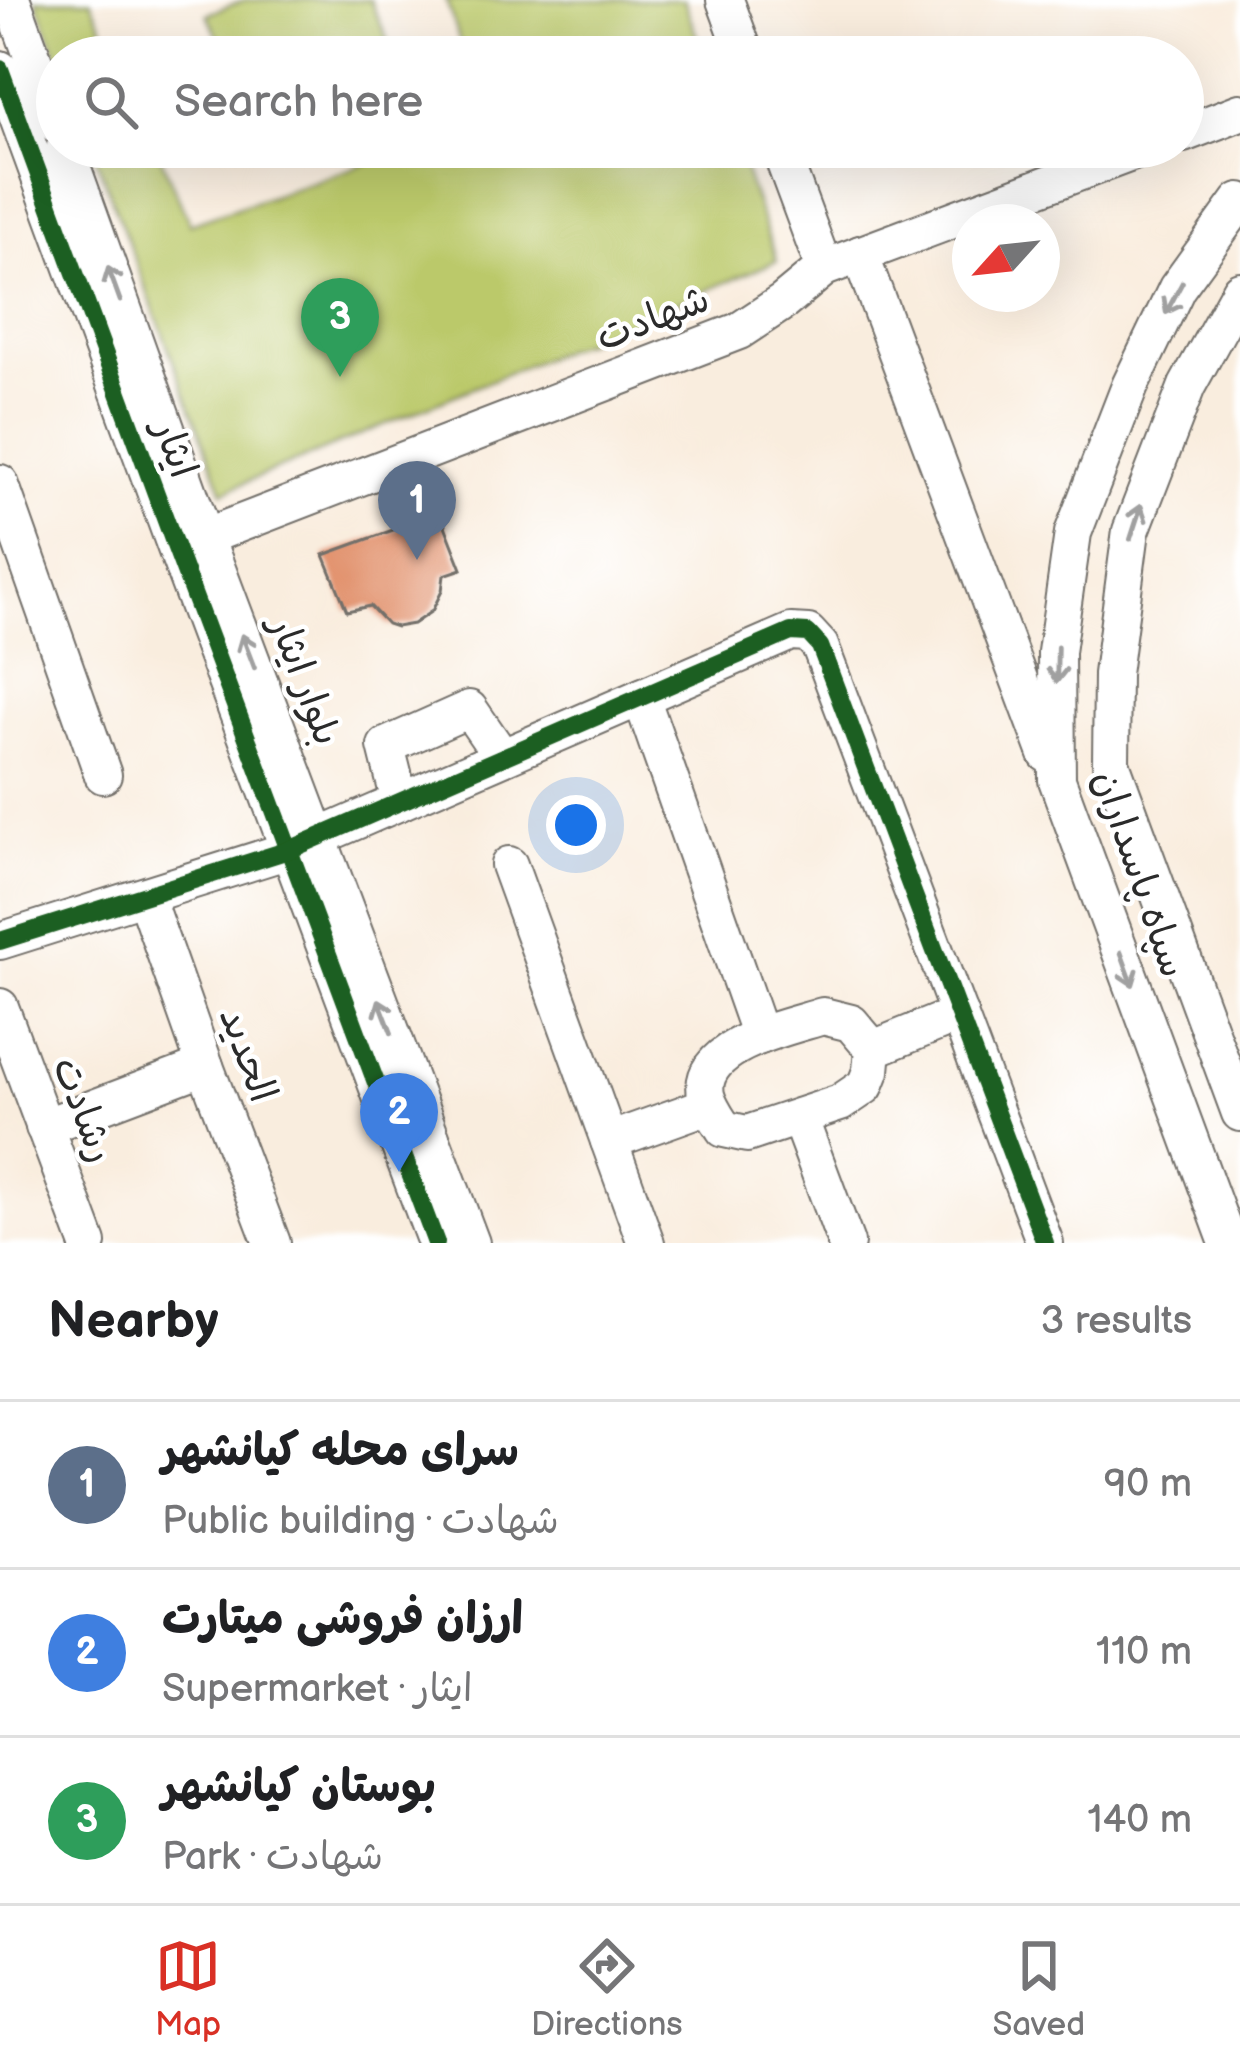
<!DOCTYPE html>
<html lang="en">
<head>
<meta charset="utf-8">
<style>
  body { margin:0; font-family:"Balsamiq Sans","Playpen Sans Arabic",sans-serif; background:#f6f6f6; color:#202124 }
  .compass { position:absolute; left:952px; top:204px; width:108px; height:108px; border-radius:50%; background:#fff; box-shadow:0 12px 48px #0002; rotate:243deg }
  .you { position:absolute; left:576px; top:825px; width:42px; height:42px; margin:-30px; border:9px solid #fff; border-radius:50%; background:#1a73e8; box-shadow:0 0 0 18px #1a73e833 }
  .badge { display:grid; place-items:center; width:78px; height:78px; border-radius:50%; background:#d93025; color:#fff; font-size:39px; font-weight:700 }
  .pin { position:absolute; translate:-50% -99px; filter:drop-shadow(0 3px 6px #0008) }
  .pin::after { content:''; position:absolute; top:63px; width:42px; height:36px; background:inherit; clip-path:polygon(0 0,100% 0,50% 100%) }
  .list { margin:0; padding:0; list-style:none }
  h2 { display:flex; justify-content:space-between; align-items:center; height:156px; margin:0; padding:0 48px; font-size:51px }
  h2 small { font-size:39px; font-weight:400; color:#757577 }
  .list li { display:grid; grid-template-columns:78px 1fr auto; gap:36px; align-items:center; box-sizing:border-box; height:168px; padding:0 48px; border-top:3px solid #e0e0e0 }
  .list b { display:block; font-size:45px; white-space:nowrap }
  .list p { margin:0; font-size:39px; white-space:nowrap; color:#757577 }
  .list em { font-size:39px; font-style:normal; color:#757577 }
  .icon { flex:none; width:66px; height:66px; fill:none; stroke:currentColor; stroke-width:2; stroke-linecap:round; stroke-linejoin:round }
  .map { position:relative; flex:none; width:1240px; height:1243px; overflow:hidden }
  .search { position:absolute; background:#fff; box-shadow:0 12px 48px #0002; left:36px; right:36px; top:36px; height:132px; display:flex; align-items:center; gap:30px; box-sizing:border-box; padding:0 42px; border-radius:66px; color:#757577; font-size:45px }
  .sheet { height:660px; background:#fff }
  nav { display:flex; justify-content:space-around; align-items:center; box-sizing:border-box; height:168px; border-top:3px solid #e0e0e0; background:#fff; font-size:33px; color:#757577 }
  nav a { display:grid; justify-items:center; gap:6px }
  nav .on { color:#d93025 }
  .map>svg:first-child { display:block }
  .green { fill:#bbc96b; stroke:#737a4b; stroke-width:3 }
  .building { fill:#e2936e }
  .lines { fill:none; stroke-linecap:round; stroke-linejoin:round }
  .minor-casing { stroke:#736f6a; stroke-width:40 }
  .minor { stroke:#fff; stroke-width:36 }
  .cycleway-casing { stroke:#fff; stroke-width:26 }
  .cycleway { stroke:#1b5e20; stroke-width:18 }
  .oneway { stroke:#a0a0a0 }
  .labels { text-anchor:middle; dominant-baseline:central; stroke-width:9; stroke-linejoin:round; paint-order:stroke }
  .street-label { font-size:39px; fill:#2b2b2b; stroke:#fff }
</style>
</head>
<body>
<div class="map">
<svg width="1240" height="1243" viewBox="0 0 1240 1243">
  <rect width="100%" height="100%" fill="#fff"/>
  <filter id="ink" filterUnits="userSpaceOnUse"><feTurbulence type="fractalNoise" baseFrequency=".00833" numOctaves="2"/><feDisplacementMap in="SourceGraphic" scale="24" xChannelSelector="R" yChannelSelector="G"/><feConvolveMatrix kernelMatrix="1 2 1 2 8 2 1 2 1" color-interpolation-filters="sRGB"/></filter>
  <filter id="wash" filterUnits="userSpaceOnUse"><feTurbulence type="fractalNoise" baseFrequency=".004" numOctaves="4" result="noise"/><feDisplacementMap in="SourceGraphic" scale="48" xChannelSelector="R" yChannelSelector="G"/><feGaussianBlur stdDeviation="2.7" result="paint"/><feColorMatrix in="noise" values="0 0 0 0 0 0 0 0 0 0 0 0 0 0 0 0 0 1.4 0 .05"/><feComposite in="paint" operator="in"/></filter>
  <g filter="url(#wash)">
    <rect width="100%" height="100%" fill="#f9edde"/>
    <g class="green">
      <polygon points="36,0 91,0 116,57 58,57"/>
      <polygon points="245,0 370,0 388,41 342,57 228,57 207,14"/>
      <polygon points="446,0 684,0 704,57 465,57"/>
      <polygon points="92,147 156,147 190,224 414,147 736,147 777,261 223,492"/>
    </g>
    <g id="blocks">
      <polygon class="building" points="440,513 462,569 444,575 442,591 432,611 413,624 396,627 387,624 370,606 347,611 324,555"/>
    </g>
  </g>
  <g filter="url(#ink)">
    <use href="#blocks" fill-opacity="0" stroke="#736f6a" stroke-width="3"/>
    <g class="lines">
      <g class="minor-casing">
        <g id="minor">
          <polyline points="12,0 57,125"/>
          <polyline points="725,0 746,57"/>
          <polyline points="0,69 176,548 436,1243"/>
          <polyline points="1183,134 1240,112"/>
          <polyline points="65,147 205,537 471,1243"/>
          <polyline points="779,147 824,268"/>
          <polyline points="860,254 1047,754"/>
          <polyline points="1240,290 1187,386 1131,531 1112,674 1111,763 1240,1113"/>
          <polyline points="0,483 103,775"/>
          <polyline points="184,545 739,331 783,302 824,268 1147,147"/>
          <polyline points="641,697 760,1036"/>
          <polyline points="400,802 386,746 469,709 502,757"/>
          <polyline points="509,865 609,1141 709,1105"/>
          <polyline points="145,896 205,1066 272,1243"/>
          <polyline points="0,941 289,850 791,632 808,633 820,646 1045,1243"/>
          <polyline points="0,1007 88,1243"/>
          <path d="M823 1016 851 1023 873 1049 871 1071 865 1086 840 1103 747 1134 724 1129C717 1118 709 1107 706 1095 696 1045 789 1027 823 1016Z"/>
          <polyline points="873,1049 959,1014"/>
          <polyline points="799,1117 846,1243"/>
          <polyline points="44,1127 205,1066"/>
          <polyline points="609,1141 646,1243"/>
          <polyline points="1228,1243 1057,780 1056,652 1073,533 1130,386 1177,288 1240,201"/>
        </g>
      </g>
      <use href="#minor" class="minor"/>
      <g class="cycleway-casing">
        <g id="cycleway">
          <polyline points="0,69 176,548 436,1243"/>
          <polyline points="0,941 289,850 791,632 808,633 820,646 1045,1243"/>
        </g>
      </g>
      <use href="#cycleway" class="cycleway"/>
    </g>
    <defs><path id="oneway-shaft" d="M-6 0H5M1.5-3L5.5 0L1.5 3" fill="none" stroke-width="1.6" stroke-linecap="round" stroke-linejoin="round" transform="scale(3)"/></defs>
    <g class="oneway">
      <use href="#oneway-shaft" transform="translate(114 284) rotate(-110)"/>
      <use href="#oneway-shaft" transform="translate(1174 298) rotate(118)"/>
      <use href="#oneway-shaft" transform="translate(1136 522) rotate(-72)"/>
      <use href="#oneway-shaft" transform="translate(248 651) rotate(-111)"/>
      <use href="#oneway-shaft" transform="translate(1057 665) rotate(91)"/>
      <use href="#oneway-shaft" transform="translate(1127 969) rotate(70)"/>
      <use href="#oneway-shaft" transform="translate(385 1016) rotate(-111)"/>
    </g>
  </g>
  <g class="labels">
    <g class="street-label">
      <text transform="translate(653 319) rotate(-21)">شهادت</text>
      <text transform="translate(174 449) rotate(70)">ایثار</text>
      <text transform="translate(304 681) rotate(69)">بلوار ایثار</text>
      <text transform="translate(1139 874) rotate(71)">سپاه پاسداران</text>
      <text transform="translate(247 1055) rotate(70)">الحدید</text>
      <text transform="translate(83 1110) rotate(69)">رشادت</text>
    </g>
  </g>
</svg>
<svg class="compass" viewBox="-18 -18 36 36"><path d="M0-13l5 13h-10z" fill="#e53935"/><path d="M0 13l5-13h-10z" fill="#757577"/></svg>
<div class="you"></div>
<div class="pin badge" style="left:417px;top:560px;background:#5c6f8a">1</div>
<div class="pin badge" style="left:399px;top:1172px;background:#3f7fe0">2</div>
<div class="pin badge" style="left:340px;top:377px;background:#2e9e5b">3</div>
<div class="search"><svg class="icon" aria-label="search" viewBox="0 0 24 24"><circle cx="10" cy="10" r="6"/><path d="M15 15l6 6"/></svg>Search here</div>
</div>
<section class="sheet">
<h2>Nearby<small>3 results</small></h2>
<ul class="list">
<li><span class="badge" style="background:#5c6f8a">1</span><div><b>سرای محله کیانشهر</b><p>Public building · شهادت</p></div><em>90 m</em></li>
<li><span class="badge" style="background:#3f7fe0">2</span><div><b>ارزان فروشی میتارت</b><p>Supermarket · ایثار</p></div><em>110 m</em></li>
<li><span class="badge" style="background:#2e9e5b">3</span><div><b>بوستان کیانشهر</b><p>Park · شهادت</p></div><em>140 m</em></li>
</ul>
</section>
<nav>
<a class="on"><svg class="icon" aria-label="map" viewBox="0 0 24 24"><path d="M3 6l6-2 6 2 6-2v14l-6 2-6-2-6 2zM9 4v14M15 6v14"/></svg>Map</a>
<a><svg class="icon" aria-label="directions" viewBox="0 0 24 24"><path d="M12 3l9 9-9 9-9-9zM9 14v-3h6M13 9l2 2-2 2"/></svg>Directions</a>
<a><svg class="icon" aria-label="saved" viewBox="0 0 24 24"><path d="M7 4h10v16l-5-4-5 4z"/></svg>Saved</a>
</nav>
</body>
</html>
